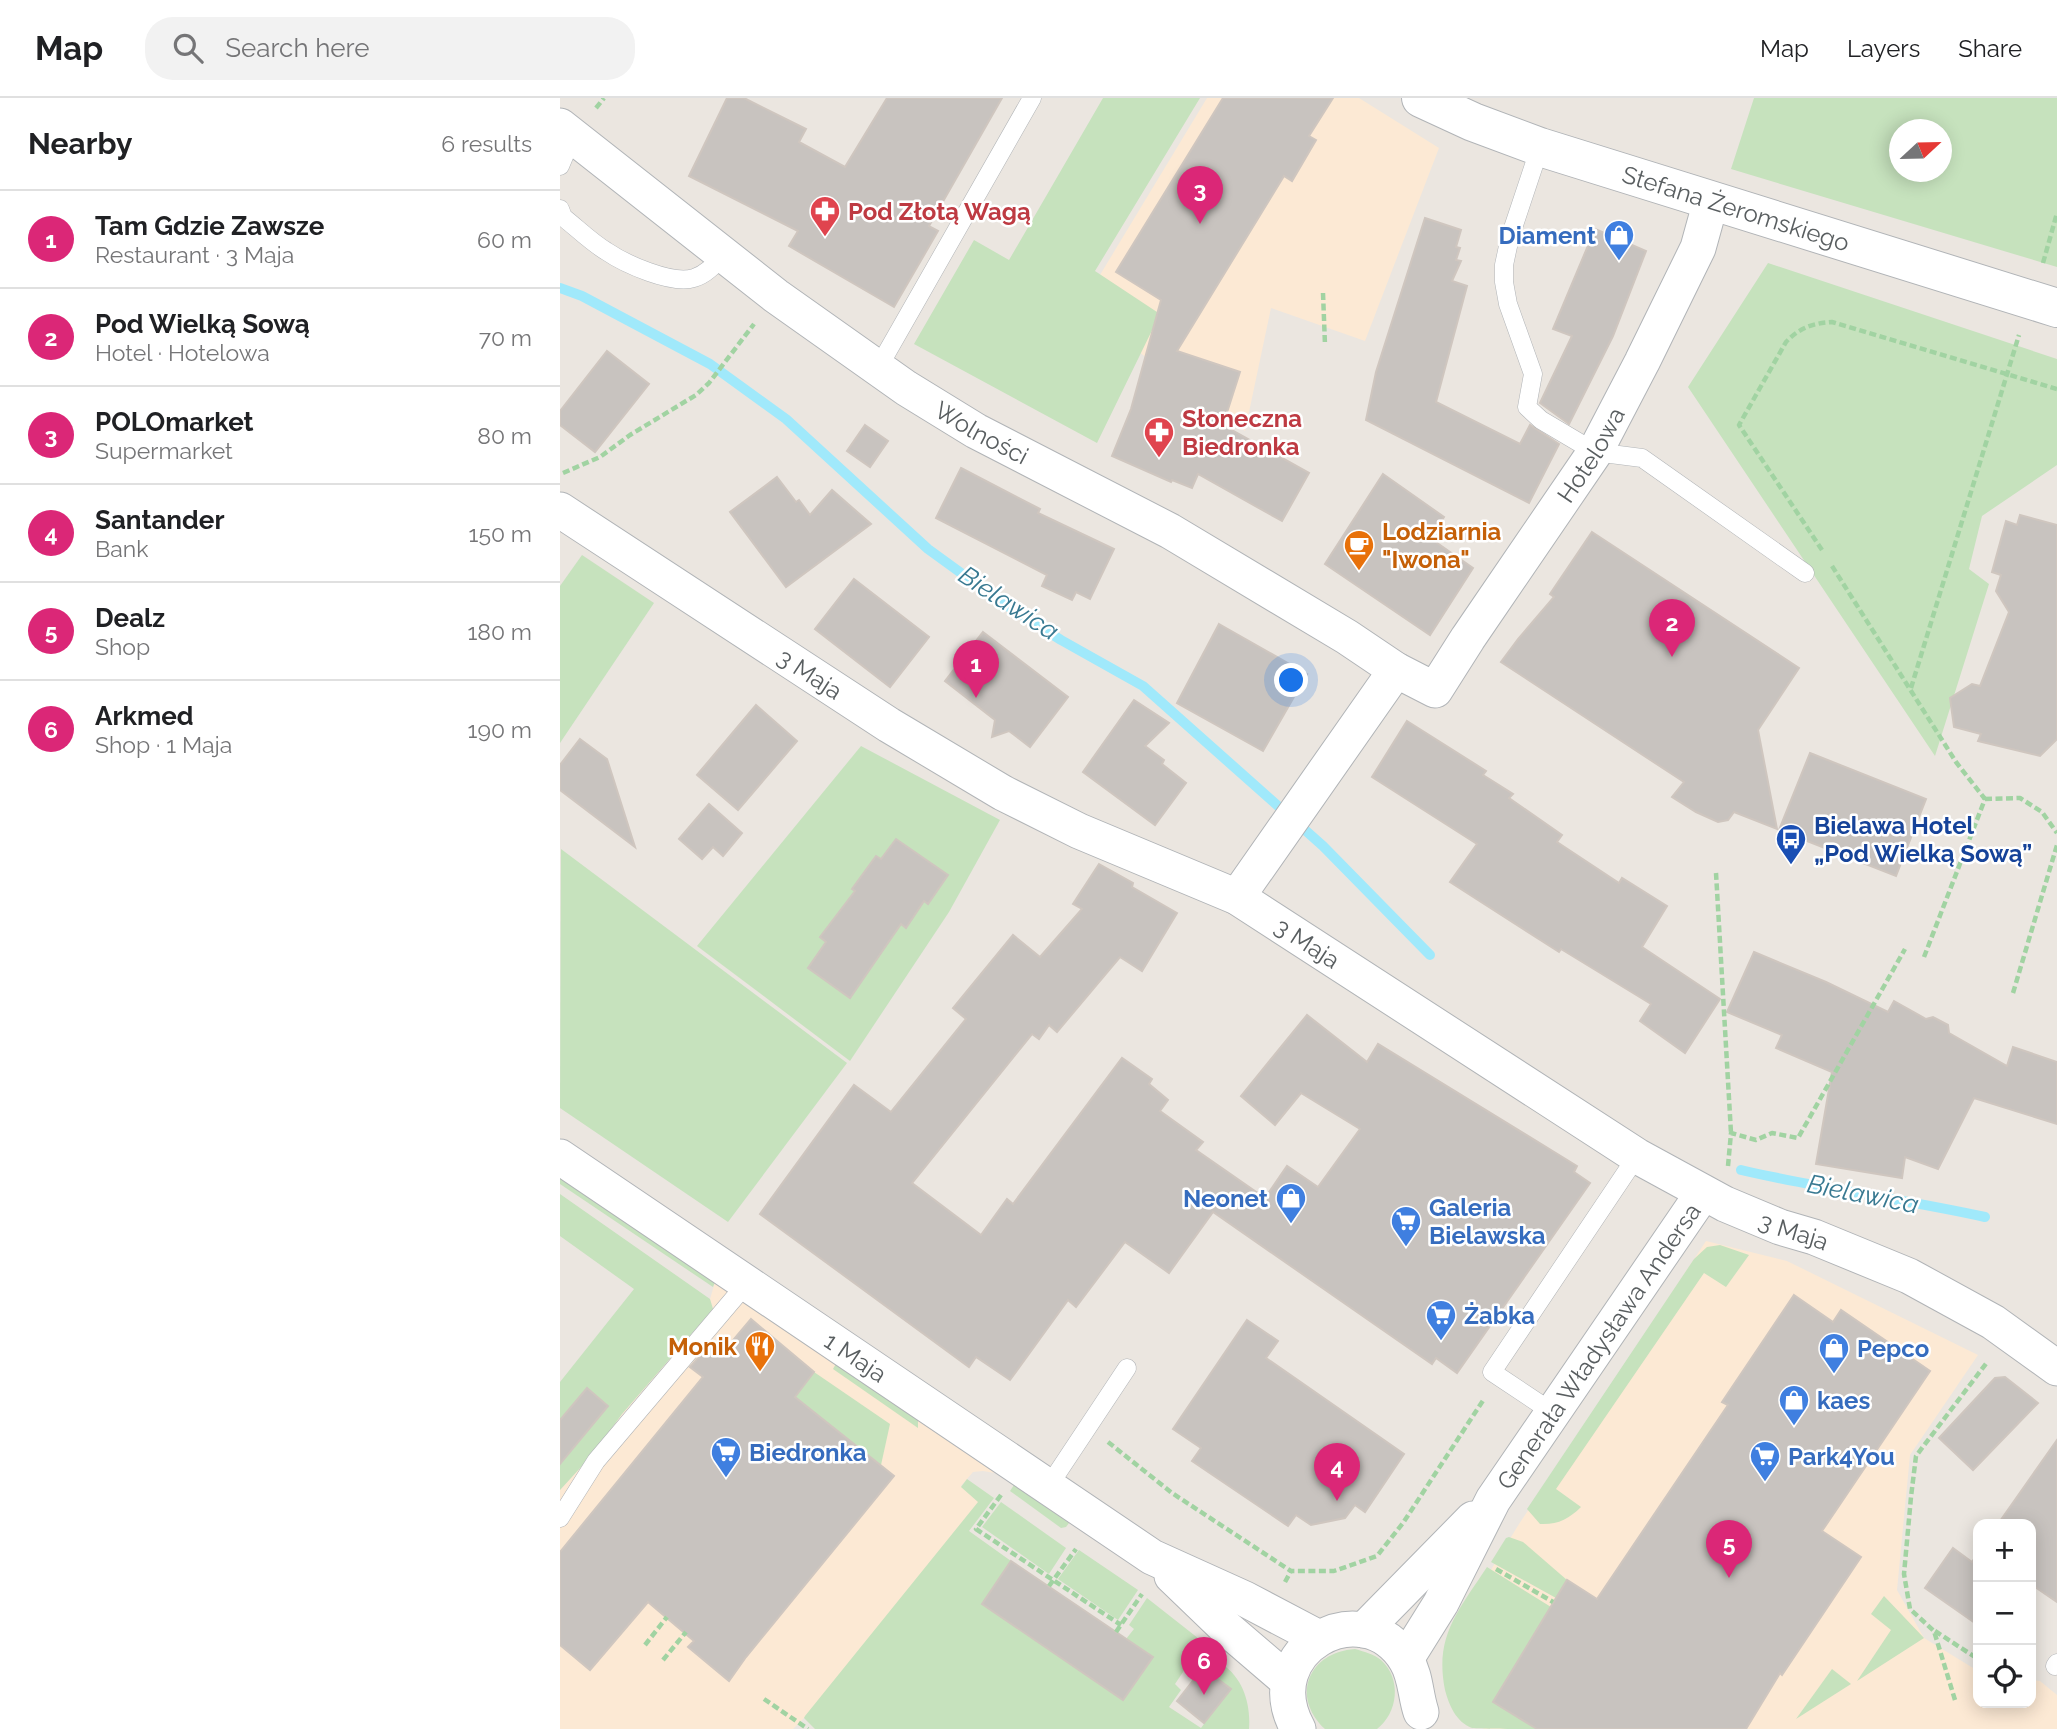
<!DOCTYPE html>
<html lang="en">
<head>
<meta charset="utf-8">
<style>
  body { margin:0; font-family:Raleway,sans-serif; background:#f2f2f2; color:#202124 }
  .controls { position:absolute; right:21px; bottom:21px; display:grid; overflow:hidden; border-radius:14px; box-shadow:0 4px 18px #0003 }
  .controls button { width:63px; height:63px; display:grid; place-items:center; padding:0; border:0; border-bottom:2px solid #e0e0e0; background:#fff; color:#202124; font:35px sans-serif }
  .compass { position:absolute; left:1329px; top:21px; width:63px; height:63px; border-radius:50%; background:#fff; box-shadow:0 4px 18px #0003; rotate:68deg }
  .you { position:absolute; left:732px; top:583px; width:24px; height:24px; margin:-18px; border:5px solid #fff; border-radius:50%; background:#1a73e8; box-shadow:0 0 0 10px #1a73e833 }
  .badge { display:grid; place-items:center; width:46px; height:46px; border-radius:50%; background:#db2777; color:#fff; font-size:23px; font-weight:700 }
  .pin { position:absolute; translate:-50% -58px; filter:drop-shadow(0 2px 4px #0008) }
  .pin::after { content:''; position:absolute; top:37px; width:24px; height:21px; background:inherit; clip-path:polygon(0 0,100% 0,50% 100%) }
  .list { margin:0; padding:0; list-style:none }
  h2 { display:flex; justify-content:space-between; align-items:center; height:91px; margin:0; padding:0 28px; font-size:30px }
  h2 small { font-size:23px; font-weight:400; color:#757577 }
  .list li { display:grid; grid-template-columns:46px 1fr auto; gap:21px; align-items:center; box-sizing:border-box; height:98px; padding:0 28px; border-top:2px solid #e0e0e0 }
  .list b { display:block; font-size:26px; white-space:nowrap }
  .list p { margin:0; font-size:23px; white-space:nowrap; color:#757577 }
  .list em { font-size:23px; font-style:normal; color:#757577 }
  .icon { flex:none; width:38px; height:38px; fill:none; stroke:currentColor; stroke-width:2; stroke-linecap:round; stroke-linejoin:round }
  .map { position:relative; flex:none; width:1497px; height:1631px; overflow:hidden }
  header { display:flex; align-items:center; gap:42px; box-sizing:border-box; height:98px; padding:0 35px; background:#fff; border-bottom:2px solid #e0e0e0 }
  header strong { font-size:33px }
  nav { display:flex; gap:38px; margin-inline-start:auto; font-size:24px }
  .search { width:490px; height:63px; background:#f2f2f2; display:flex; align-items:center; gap:18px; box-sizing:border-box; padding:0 24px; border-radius:28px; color:#757577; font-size:26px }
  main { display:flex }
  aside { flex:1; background:#fff }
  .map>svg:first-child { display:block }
  .commercial { fill:#fce9d4 }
  .green { fill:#c6e2bd; fill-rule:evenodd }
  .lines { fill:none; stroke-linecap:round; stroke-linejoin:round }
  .stream { stroke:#a0e9fb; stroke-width:10 }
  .building { fill:#c8c3bf; stroke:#cfc6bf; stroke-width:2 }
  .service-casing { stroke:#b1b4b7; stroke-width:19 }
  .minor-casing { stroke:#b1b4b7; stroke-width:37 }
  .tertiary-casing { stroke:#b1b4b7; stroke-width:40 }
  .path { stroke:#a1d3a2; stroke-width:4.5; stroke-dasharray:7 3.5; stroke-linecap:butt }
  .service { stroke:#fff; stroke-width:18 }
  .minor { stroke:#fff; stroke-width:35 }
  .tertiary { stroke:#fff; stroke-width:38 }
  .labels { text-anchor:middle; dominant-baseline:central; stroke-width:5; stroke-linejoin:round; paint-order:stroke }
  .street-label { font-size:24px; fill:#595e60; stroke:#fff }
  .health-label { font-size:24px; font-weight:bold; fill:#be3a42; stroke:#fff; text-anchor:start }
  .shop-label { font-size:24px; font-weight:bold; fill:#366cbe; stroke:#fff; text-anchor:start }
  .food-label { font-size:24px; font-weight:bold; fill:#c56008; stroke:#fff; text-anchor:start }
  .transit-label { font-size:24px; font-weight:bold; fill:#164399; stroke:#fff; text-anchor:start }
  .water-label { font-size:26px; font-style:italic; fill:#387991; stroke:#fff }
</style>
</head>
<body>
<header>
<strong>Map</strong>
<div class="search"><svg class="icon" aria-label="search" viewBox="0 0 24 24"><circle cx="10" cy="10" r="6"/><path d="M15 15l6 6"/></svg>Search here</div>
<nav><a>Map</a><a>Layers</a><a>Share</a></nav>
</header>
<main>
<aside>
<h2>Nearby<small>6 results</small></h2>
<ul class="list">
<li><span class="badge">1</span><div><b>Tam Gdzie Zawsze</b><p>Restaurant · 3 Maja</p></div><em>60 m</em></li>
<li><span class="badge">2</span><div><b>Pod Wielką Sową</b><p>Hotel · Hotelowa</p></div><em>70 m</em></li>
<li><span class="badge">3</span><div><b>POLOmarket</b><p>Supermarket</p></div><em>80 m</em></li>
<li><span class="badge">4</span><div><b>Santander</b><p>Bank</p></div><em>150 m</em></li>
<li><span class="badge">5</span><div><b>Dealz</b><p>Shop</p></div><em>180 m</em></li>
<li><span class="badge">6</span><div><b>Arkmed</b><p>Shop · 1 Maja</p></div><em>190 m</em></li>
</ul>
</aside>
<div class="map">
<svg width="1497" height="1631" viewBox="0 0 1497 1631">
  <rect width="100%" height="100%" fill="#ebe6e0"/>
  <g class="commercial">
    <polygon points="647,0 799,0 879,50 805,243 711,210 685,333 520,210"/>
    <polygon points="1146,1143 1227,1163 1418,1257 1350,1357 1337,1492 1364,1540 1418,1573 1418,1605 1471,1605 1471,1582 1480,1583 1497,1597 1497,1631 924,1631 893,1534 959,1426"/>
    <polygon points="155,1184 277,1264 435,1375 423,1373 413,1374 401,1388 419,1404 244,1620 233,1631 0,1631 0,1392 32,1357 62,1316 153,1211 150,1201"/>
  </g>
  <g class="green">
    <polygon points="543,0 640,0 535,173 600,216 537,345 354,246 414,142 449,162"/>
    <path d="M1194 0H1497V169L1171 71ZM1339 32H1381V74H1339Z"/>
    <polygon points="1208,165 1497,261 1497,367 1422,418 1409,471 1429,486 1375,658 1128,289"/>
    <polygon points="22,457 94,505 0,645 0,488"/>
    <polygon points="301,648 440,722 389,814 290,963 137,848"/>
    <polygon points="1,751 287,965 168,1124 0,1010"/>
    <polygon points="0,1078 155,1184 153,1189 0,1086"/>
    <polygon points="0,1096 150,1201 153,1211 62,1316 32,1357 0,1392 0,1366 48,1308 27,1290 0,1322 0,1284 74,1191 0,1138"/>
    <path d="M1160 1147 1189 1157 1166 1189 1144 1175 996 1391 1021 1409C1009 1421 997 1427 980 1426L967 1411 1134 1161 1147 1149Z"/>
    <polygon points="277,1264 358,1321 358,1330 273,1271"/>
    <polygon points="254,1274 330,1326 321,1367 235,1299"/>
    <path d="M407 1381 434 1400 409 1433 451 1463 422 1506 563 1602 592 1559 566 1541 574 1531 569 1527 587 1500 643 1544 615 1586 621 1592 609 1609 641 1630 670 1591 653 1578 662 1566C683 1580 691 1606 689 1631H255L244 1620 245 1618 418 1404 401 1389Z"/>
    <polygon points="454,1387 509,1425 506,1429 501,1430 450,1393"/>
    <polygon points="441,1404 506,1450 489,1476 422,1429"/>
    <polygon points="949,1439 963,1444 1007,1482 996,1500 931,1464 946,1440"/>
    <polygon points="519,1452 578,1492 558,1522 498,1481"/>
    <path d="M927 1469 991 1509 933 1604 977 1631C964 1631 922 1631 912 1630 896 1624 889 1607 885 1592 874 1538 899 1512 927 1469Z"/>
    <polygon points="1324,1498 1364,1540 1297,1583 1331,1532 1311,1516"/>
    <path d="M795 1551C805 1554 814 1556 821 1562 842 1581 838 1615 817 1631H765C730 1598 749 1554 795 1551Z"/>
    <polygon points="1272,1571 1291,1586 1236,1621"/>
  </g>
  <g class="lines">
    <g class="stream">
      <polyline points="0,190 22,198 150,266 226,321 368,451 441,504 501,542 583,588 763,748 870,857"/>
      <path d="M1181 1072C1262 1091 1344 1101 1425 1119"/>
    </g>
  </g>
  <g class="building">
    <polygon points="167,0 184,0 246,31 239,44 285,69 327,0 442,0 369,128 378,133 334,209 229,148 238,133 129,78"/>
    <polygon points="663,0 773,0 749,38 756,42 732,83 724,78 617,253 680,274 663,327 749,375 722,423 638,376 632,390 612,382 611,384 552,358 571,311 601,202 556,174"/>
    <polygon points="865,120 901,132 896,149 900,150 896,162 901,163 892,183 907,188 876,304 960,346 970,327 999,346 969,405 806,322 816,274"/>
    <polygon points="1035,131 1086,153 1053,238 1009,326 980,305 1012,238 993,231"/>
    <polygon points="47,253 89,286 35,354 0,327 0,313"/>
    <polygon points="305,327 328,343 310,369 287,353"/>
    <polygon points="401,370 480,411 478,415 554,451 530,501 516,494 512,502 482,488 487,477 376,420"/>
    <polygon points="823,376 884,419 870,440 913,470 870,537 765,466"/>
    <polygon points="217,379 236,404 239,402 250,417 272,392 311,426 226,489 170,414"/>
    <polygon points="1460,417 1497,427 1497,641 1480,658 1418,643 1421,636 1394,629 1390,600 1412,586 1420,588 1449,514 1436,493 1441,477 1432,474 1446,423 1457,427"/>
    <polygon points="1032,434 1239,570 1198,632 1217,731 1174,714 1168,722 1158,724 1136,714 1112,699 1124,684 941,564 958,541 994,499 990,496"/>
    <polygon points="294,481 369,539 330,589 255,531"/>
    <polygon points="659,526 747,576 703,653 617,605"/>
    <polygon points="423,534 508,599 470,649 449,633 432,639 435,622 385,583"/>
    <polygon points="574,602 609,625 585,648 604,662 602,666 626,685 595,727 523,674"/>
    <polygon points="196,607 237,643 178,712 137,677"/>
    <polygon points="847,623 926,673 923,677 953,696 949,700 1002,737 997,744 1059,785 1062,780 1107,808 1082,849 1160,901 1125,955 1080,923 1091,906 1001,851 999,854 890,784 917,746 812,679"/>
    <polygon points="20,641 47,661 75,749 0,692 0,667"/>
    <polygon points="1250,655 1366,701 1336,778 1219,732"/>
    <polygon points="149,706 182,735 163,758 153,749 142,761 119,741"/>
    <polygon points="336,741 388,777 368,806 364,803 346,830 341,826 290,900 248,870 266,844 260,839 295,793 292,791 316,758 321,761"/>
    <polygon points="539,766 573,785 572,789 617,815 582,873 560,859 497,934 489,927 479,941 472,936 352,1085 421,1137 447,1101 453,1106 562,960 592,981 589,986 608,1002 600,1013 643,1044 636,1052 705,1100 727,1068 758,1089 800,1031 741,995 715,1027 681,998 747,917 807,964 818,946 1017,1068 1014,1074 1030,1085 897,1275 876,1260 872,1266 653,1114 609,1175 565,1144 516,1209 508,1202 450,1282 416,1259 409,1269 200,1116 294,987 331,1014 406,921 393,910 453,837 480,859 522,811 513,806"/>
    <polygon points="1194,854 1266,884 1328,914 1334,903 1366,921 1373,919 1388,927 1389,935 1447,968 1453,949 1497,964 1497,1026 1414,1000 1378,1071 1345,1059 1342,1080 1256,1066 1272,974 1216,950 1222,937 1167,914"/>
    <polygon points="1234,1197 1273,1224 1281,1212 1370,1273 1262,1433 1301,1459 1222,1577 1220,1575 1186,1631 977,1631 933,1604 1007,1482 1037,1501 1168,1307 1162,1304"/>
    <polygon points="191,1221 254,1274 235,1299 334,1378 186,1559 169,1583 128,1549 134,1543 88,1504 30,1572 0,1547 0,1454 143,1279 130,1269 152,1244 164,1253"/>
    <polygon points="687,1222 718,1243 706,1260 844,1356 805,1414 795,1407 785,1420 751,1427 736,1417 728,1428 632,1363 641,1350 613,1331"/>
    <polygon points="1445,1279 1478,1305 1413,1372 1379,1340 1435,1280"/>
    <polygon points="27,1290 48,1308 0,1366 0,1322"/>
    <polygon points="1497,1342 1497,1504 1475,1489 1471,1494 1471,1426 1438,1426"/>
    <polygon points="1393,1450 1412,1464 1418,1455 1418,1527 1365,1490"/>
    <polygon points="451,1463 593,1559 563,1602 422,1506"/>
    <polygon points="643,1570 671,1591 644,1625 617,1603"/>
  </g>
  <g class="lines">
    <g class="service-casing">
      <g id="service">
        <polyline points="980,49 950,139 944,167 944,184 948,206 973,276 967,309 981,322 1035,354 1082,360 1245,475"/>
        <polyline points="0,68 13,37"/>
        <path d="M0 111 3 119C17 130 31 144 46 153 65 166 112 187 134 180 147 176 155 166 164 156"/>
        <polyline points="318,270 472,0"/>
        <polyline points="992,1314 932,1274 1077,1058"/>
        <polyline points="488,1389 567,1270"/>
        <polyline points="0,1420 36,1363 187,1185"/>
        <polyline points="1495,1568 1497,1565"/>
      </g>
    </g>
    <g class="minor-casing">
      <g id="minor">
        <path id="s1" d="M0 28 216 198 346 290 416 333 610 433 787 539 836 572 875 592 908 540 1035 354 1082 264 1138 150 1151 103"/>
        <path id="s2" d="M0 412 329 627 443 695 519 733 677 799 1077 1058 1165 1106 1220 1129 1254 1139 1349 1178 1433 1224 1497 1270"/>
        <polyline points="677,799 836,572"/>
        <path id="s3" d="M0 1059 592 1459 685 1501 759 1540"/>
        <polyline points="612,1478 665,1529 728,1583"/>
        <polyline points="804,1532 913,1421"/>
        <path id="s4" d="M846 1561 881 1505 933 1402 1143 1095"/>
        <path d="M738 1631C694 1552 803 1492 846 1562 856 1578 855 1596 861 1614"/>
      </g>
    </g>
    <g class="tertiary-casing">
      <g id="tertiary">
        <path id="s5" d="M861 0 913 24 980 49 1497 210"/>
      </g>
    </g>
    <g class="path">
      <polyline points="36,10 44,0"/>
      <polyline points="1483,165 1497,115"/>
      <polyline points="763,195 765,247"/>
      <polyline points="3,375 40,359 70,337 136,297 149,285 194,226"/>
      <path d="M1262 452 1179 327 1226 244C1239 230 1253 225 1272 224L1497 291"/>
      <polyline points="1272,468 1396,664 1425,701"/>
      <polyline points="1351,590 1459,237"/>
      <polyline points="1425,701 1460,700 1482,714 1497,735"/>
      <polyline points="1156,775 1171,1035"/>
      <polyline points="1364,859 1425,701"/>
      <polyline points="1453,895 1497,747"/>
      <polyline points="1168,1068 1171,1035 1196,1042 1212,1035 1238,1040 1345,851"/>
      <polyline points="548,1344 612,1395 731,1473 774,1473 817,1458 843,1425 924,1301"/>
      <polyline points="441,1397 416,1431 561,1527"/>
      <polyline points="936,1471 993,1504"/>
      <polyline points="725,1484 731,1473"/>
      <polyline points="489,1488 516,1451"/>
      <polyline points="1375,1533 1418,1561"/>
      <polyline points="556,1534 582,1496"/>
      <polyline points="85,1547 107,1519"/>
      <polyline points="103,1562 126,1534"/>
      <polyline points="650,1575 656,1567"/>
      <polyline points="204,1601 248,1631"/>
      <polyline points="1395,1602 1374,1533 1350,1511 1344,1476 1351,1399 1356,1358 1428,1263"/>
    </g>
    <use href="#service" class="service"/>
    <use href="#minor" class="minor"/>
    <use href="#tertiary" class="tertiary"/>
  </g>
  <defs>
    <g id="pharmacy-pin" transform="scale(1.575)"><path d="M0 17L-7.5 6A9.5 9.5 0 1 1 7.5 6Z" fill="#e0444e" stroke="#fff"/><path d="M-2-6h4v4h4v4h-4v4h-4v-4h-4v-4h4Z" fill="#fff"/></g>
    <g id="shop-pin" transform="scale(1.575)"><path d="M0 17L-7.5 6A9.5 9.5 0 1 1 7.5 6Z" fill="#3f7fe0" stroke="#fff"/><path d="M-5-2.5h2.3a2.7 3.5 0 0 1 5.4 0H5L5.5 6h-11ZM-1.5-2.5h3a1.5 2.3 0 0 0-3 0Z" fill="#fff"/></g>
    <g id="cafe-pin" transform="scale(1.575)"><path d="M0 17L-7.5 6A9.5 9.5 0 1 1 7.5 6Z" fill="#e8710a" stroke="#fff"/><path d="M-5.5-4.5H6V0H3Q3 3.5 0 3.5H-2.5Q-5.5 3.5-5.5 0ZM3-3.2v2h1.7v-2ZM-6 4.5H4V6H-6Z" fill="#fff"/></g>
    <g id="bus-pin" transform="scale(1.575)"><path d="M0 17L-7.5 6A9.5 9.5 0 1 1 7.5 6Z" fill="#1a4fb4" stroke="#fff"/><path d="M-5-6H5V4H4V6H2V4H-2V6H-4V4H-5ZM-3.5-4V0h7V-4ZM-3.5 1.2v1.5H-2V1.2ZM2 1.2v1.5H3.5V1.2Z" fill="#fff"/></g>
    <g id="supermarket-pin" transform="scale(1.575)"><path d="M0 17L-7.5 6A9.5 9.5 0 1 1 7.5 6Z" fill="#3f7fe0" stroke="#fff"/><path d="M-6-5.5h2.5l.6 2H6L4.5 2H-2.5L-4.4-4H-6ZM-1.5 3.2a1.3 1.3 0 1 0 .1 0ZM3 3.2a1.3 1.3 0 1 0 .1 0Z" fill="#fff"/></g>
    <g id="restaurant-pin" transform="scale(1.575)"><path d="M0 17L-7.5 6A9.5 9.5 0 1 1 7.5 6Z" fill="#e8710a" stroke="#fff"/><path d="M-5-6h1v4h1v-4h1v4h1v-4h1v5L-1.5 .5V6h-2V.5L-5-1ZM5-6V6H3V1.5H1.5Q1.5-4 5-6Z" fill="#fff"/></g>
  </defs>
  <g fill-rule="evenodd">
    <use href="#pharmacy-pin" x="265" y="113"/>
    <use href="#shop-pin" x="1059" y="137"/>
    <use href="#pharmacy-pin" x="599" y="334"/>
    <use href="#cafe-pin" x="799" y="447"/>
    <use href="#bus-pin" x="1231" y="741"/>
    <use href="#shop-pin" x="731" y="1100"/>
    <use href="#supermarket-pin" x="846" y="1123"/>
    <use href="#supermarket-pin" x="881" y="1217"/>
    <use href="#restaurant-pin" x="200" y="1248"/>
    <use href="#shop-pin" x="1274" y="1250"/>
    <use href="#shop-pin" x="1234" y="1302"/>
    <use href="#supermarket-pin" x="166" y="1354"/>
    <use href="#supermarket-pin" x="1205" y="1358"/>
  </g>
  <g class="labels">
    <g class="street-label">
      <text stroke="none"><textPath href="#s5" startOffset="334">Stefana Żeromskiego</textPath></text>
      <text stroke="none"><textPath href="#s1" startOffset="522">Wolności</textPath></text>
      <text stroke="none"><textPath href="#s1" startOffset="1326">Hotelowa</textPath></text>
      <text stroke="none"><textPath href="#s2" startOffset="299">3 Maja</textPath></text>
      <text stroke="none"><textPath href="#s2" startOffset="866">3 Maja</textPath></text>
      <text stroke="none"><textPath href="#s2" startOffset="1433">3 Maja</textPath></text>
      <text stroke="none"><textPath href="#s4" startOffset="368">Generała Władysława Andersa</textPath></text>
      <text stroke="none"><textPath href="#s3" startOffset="357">1 Maja</textPath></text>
    </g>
    <g class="health-label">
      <text x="288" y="113">Pod Złotą Wagą</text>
      <text x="622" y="320">Słoneczna<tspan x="622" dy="28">Biedronka</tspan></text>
    </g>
    <g class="shop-label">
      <text x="1036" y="137" text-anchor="end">Diament</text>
      <text x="708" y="1100" text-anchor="end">Neonet</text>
      <text x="869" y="1109">Galeria<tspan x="869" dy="28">Bielawska</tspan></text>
      <text x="904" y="1217">Żabka</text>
      <text x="1297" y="1250">Pepco</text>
      <text x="1257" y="1302">kaes</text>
      <text x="189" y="1354">Biedronka</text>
      <text x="1228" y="1358">Park4You</text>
    </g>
    <g class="food-label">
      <text x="822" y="433">Lodziarnia<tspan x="822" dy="28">"Iwona"</tspan></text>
      <text x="177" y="1248" text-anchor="end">Monik</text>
    </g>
    <g class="transit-label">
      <text x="1254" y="727">Bielawa Hotel<tspan x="1254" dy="28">„Pod Wielką Sową”</tspan></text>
    </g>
    <g class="water-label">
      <text transform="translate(449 505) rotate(33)">Bielawica</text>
      <text transform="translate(1303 1096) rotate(11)">Bielawica</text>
    </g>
  </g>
</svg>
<div class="controls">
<button>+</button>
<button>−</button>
<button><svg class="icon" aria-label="locate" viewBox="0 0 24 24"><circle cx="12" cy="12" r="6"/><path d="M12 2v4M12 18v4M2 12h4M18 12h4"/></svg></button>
</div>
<svg class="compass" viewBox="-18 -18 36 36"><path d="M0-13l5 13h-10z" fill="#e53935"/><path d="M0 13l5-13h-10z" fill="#757577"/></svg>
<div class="you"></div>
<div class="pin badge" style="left:416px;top:600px">1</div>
<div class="pin badge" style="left:1112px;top:559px">2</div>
<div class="pin badge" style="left:640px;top:126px">3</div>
<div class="pin badge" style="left:777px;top:1403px">4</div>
<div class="pin badge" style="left:1169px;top:1480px">5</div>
<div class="pin badge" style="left:644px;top:1597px">6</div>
</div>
</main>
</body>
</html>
